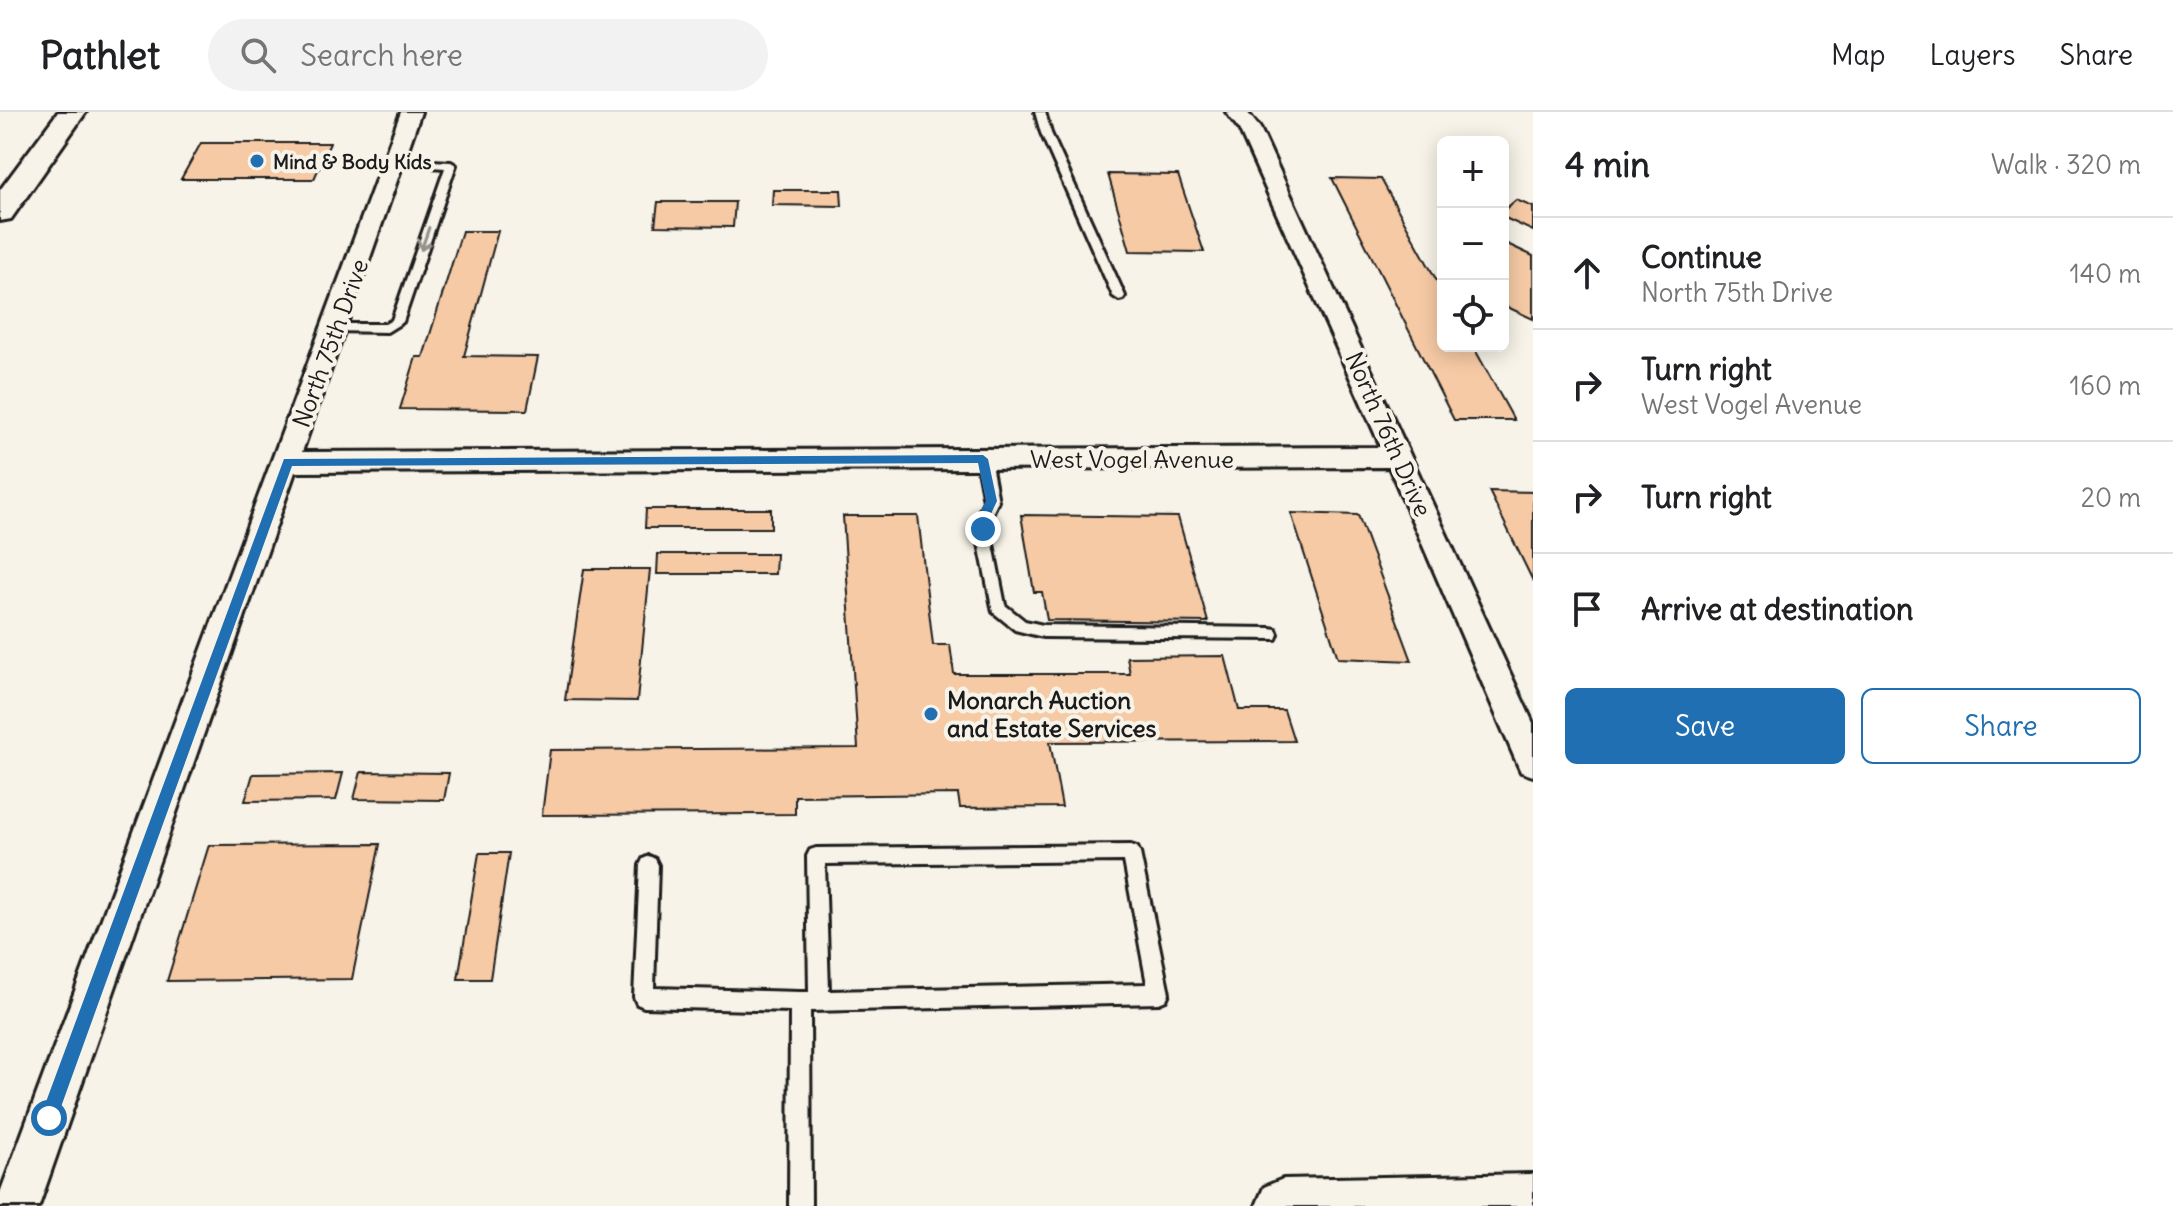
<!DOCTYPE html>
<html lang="en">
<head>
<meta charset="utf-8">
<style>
  body { margin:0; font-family:Delius,sans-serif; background:#f2f2f2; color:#202124 }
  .controls { position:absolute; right:24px; top:24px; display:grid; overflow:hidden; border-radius:12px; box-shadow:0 4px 20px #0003 }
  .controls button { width:72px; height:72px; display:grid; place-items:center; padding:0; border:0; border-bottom:2px solid #e0e0e0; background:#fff; color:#202124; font:40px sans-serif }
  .stop { position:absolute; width:24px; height:24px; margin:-18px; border:6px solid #1f6fb2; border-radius:50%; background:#fff }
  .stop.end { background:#1f6fb2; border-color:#fff; box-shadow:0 2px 8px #0008 }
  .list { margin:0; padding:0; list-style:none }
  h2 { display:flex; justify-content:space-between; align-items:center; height:104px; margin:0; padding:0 32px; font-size:34px }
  h2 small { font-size:26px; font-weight:400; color:#757577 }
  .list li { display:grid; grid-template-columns:52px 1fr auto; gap:24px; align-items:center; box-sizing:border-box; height:112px; padding:0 32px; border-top:2px solid #e0e0e0 }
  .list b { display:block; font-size:30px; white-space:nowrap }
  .list p { margin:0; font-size:26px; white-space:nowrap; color:#757577 }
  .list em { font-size:26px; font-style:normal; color:#757577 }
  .actions { display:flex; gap:16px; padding:24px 32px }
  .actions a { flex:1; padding:18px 0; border:2px solid #1f6fb2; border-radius:12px; text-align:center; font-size:28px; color:#1f6fb2 }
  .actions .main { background:#1f6fb2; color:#fff }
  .icon { flex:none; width:44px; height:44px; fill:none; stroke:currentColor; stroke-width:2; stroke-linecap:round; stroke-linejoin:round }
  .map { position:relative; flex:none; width:1533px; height:1094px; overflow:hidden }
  header { display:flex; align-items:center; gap:48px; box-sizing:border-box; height:112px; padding:0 40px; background:#fff; border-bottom:2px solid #e0e0e0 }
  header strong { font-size:38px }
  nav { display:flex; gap:44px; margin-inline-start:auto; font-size:28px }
  .search { width:560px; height:72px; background:#f2f2f2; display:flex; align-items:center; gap:20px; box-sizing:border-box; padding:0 28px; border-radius:44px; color:#757577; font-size:30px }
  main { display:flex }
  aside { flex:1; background:#fff }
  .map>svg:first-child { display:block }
  .building { fill:#f6caa5; stroke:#1c1c1c; stroke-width:2 }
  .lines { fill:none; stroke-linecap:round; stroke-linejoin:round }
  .service-casing { stroke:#1c1c1c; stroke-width:6 }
  .minor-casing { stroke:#1c1c1c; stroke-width:6 }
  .tertiary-casing { stroke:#1c1c1c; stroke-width:6 }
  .secondary-casing { stroke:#1c1c1c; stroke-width:6 }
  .service { fill:#f7f3e8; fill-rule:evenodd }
  .minor { fill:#f7f3e8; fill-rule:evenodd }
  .tertiary { fill:#f7f3e8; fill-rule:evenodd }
  .secondary { fill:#f7f3e8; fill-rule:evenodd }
  .oneway { stroke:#94928c }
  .route { fill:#1f6fb2 }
  .poi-dot { fill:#1f6fb2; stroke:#f7f3e8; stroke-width:3 }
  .labels { text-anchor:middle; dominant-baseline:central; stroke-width:8; stroke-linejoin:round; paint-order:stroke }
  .far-poi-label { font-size:20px; font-weight:bold; fill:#1c1c1c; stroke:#f7f3e8; text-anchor:start }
  .street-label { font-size:24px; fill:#1c1c1c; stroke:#f7f3e8 }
  .poi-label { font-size:24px; font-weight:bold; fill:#1c1c1c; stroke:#f7f3e8; text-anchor:start }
</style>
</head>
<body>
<header>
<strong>Pathlet</strong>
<div class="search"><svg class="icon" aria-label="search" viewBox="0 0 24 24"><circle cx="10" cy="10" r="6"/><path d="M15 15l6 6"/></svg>Search here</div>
<nav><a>Map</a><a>Layers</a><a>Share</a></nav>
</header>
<main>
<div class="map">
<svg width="1533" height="1094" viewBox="0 0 1533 1094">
  <rect width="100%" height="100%" fill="#f7f3e8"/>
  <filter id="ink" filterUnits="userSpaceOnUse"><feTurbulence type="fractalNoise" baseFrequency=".0125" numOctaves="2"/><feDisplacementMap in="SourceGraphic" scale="16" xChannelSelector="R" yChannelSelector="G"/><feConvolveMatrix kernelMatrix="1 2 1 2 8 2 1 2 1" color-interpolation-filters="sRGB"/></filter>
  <g filter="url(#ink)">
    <g class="building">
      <polygon points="201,31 330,31 314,67 181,67"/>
      <polygon points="1108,62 1178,63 1204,140 1130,139"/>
      <polygon points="1332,66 1381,67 1443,180 1443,234 1473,234 1514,308 1454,308"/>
      <polygon points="773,78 841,78 842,94 772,93"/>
      <polygon points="1516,88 1533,95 1533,119 1503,105 1503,99"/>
      <polygon points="658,90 735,90 733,115 655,114"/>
      <polygon points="462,119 498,119 464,244 538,245 527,298 400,297 416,245 423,245"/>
      <polygon points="1503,130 1533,144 1533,207 1503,193"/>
      <polygon points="1489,379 1533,380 1533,469"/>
      <polygon points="646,397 771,397 771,416 645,416"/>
      <polygon points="1291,401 1358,403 1412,549 1338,546"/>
      <polygon points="1021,403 1178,405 1208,510 1047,508 1042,480 1034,480"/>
      <polygon points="843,404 918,404 933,533 950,533 954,562 1130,562 1127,545 1225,544 1239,598 1284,598 1294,629 1050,630 1062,695 960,696 958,682 795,684 795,702 542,703 550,638 858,636"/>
      <polygon points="658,442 776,442 775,462 657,462"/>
      <polygon points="584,457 650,457 637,589 565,588"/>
      <polygon points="361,660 449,661 444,688 354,687"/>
      <polygon points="343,661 336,688 245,689 253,662"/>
      <polygon points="380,732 352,867 167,869 209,733"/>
      <polygon points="479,741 509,741 490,867 458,867"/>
    </g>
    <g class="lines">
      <g class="service-casing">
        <g id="service">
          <polygon points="1035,0 1045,0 1051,21 1125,184 1123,187 1119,188 1113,184 1041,21"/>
          <polygon points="394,47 451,50 456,53 403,210 387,220 331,219 331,213 335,212 385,212 392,208 445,56 390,52 390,48"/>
          <polygon points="983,342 990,347 998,389 991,404 990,417 1005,493 1025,509 1043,513 1270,516 1276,517 1278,522 1276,527 1043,525 1015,518 993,500 976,417 977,404 984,389 976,347"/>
          <path d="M1131 733 1137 735 1140 741 1169 881 1166 888 1159 891 810 899 811 1094H789L790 899 644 895 637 892 634 885 640 753 643 747 649 744 655 747 658 753 654 876 800 880H809L807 744 810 738 816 736ZM1124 749 1147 872 829 879 825 752Z"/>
        </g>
      </g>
      <g class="minor-casing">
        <polygon id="minor" points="401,0 421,0 302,340 1381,335 1239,17 1226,0 1247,0 1260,16 1533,611 1533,664 1521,660 1516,649 1389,355 295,360 39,1094 0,1094 0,1081"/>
      </g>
      <g class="tertiary-casing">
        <polygon id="tertiary" points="1533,1062 1533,1094 1256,1094 1264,1075 1283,1067"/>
      </g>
      <g class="secondary-casing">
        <polygon id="secondary" points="58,0 86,0 11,107 0,109 0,78"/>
      </g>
      <use href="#service" class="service"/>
      <use href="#minor" class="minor"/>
      <use href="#tertiary" class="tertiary"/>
      <use href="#secondary" class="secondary"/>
    </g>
    <defs><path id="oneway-shaft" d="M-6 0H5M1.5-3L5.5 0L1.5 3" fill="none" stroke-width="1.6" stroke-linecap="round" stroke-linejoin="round" transform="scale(2)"/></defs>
    <use class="oneway" href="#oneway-shaft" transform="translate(425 127) rotate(109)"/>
  </g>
  <polygon class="route" points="983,343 988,347 997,389 990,404 989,417 983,421 977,417 978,404 986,389 978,351 292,354 57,1006 55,1012 49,1015 43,1012 40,1006 284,347"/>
  <g class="poi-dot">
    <circle cx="257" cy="49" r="8"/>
    <circle cx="931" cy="602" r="8"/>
  </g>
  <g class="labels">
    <g class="far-poi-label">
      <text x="273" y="49">Mind &amp; Body Kids</text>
    </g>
    <g class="street-label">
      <text transform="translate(330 231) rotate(-70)">North 75th Drive</text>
      <text transform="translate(1389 322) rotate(66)">North 76th Drive</text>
      <text x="1132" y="347">West Vogel Avenue</text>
    </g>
    <g class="poi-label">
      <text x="947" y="588">Monarch Auction<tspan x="947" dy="28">and Estate Services</tspan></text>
    </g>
  </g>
</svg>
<div class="controls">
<button>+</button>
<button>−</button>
<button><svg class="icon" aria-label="locate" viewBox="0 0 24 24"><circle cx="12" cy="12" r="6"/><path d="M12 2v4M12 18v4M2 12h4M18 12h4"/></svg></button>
</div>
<div class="stop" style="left:49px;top:1006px"></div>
<div class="stop end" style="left:983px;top:417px"></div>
</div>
<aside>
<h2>4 min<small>Walk · 320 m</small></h2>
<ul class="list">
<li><svg class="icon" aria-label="ahead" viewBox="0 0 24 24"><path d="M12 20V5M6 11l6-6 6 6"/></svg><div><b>Continue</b><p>North 75th Drive</p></div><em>140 m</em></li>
<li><svg class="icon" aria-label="right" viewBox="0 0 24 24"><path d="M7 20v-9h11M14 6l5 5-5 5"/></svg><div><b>Turn right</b><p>West Vogel Avenue</p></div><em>160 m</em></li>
<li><svg class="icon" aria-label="right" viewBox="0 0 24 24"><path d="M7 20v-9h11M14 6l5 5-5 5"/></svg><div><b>Turn right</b></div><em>20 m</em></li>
<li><svg class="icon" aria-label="arrive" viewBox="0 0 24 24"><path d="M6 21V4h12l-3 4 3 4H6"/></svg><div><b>Arrive at destination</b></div></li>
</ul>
<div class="actions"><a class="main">Save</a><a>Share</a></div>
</aside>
</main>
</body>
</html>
